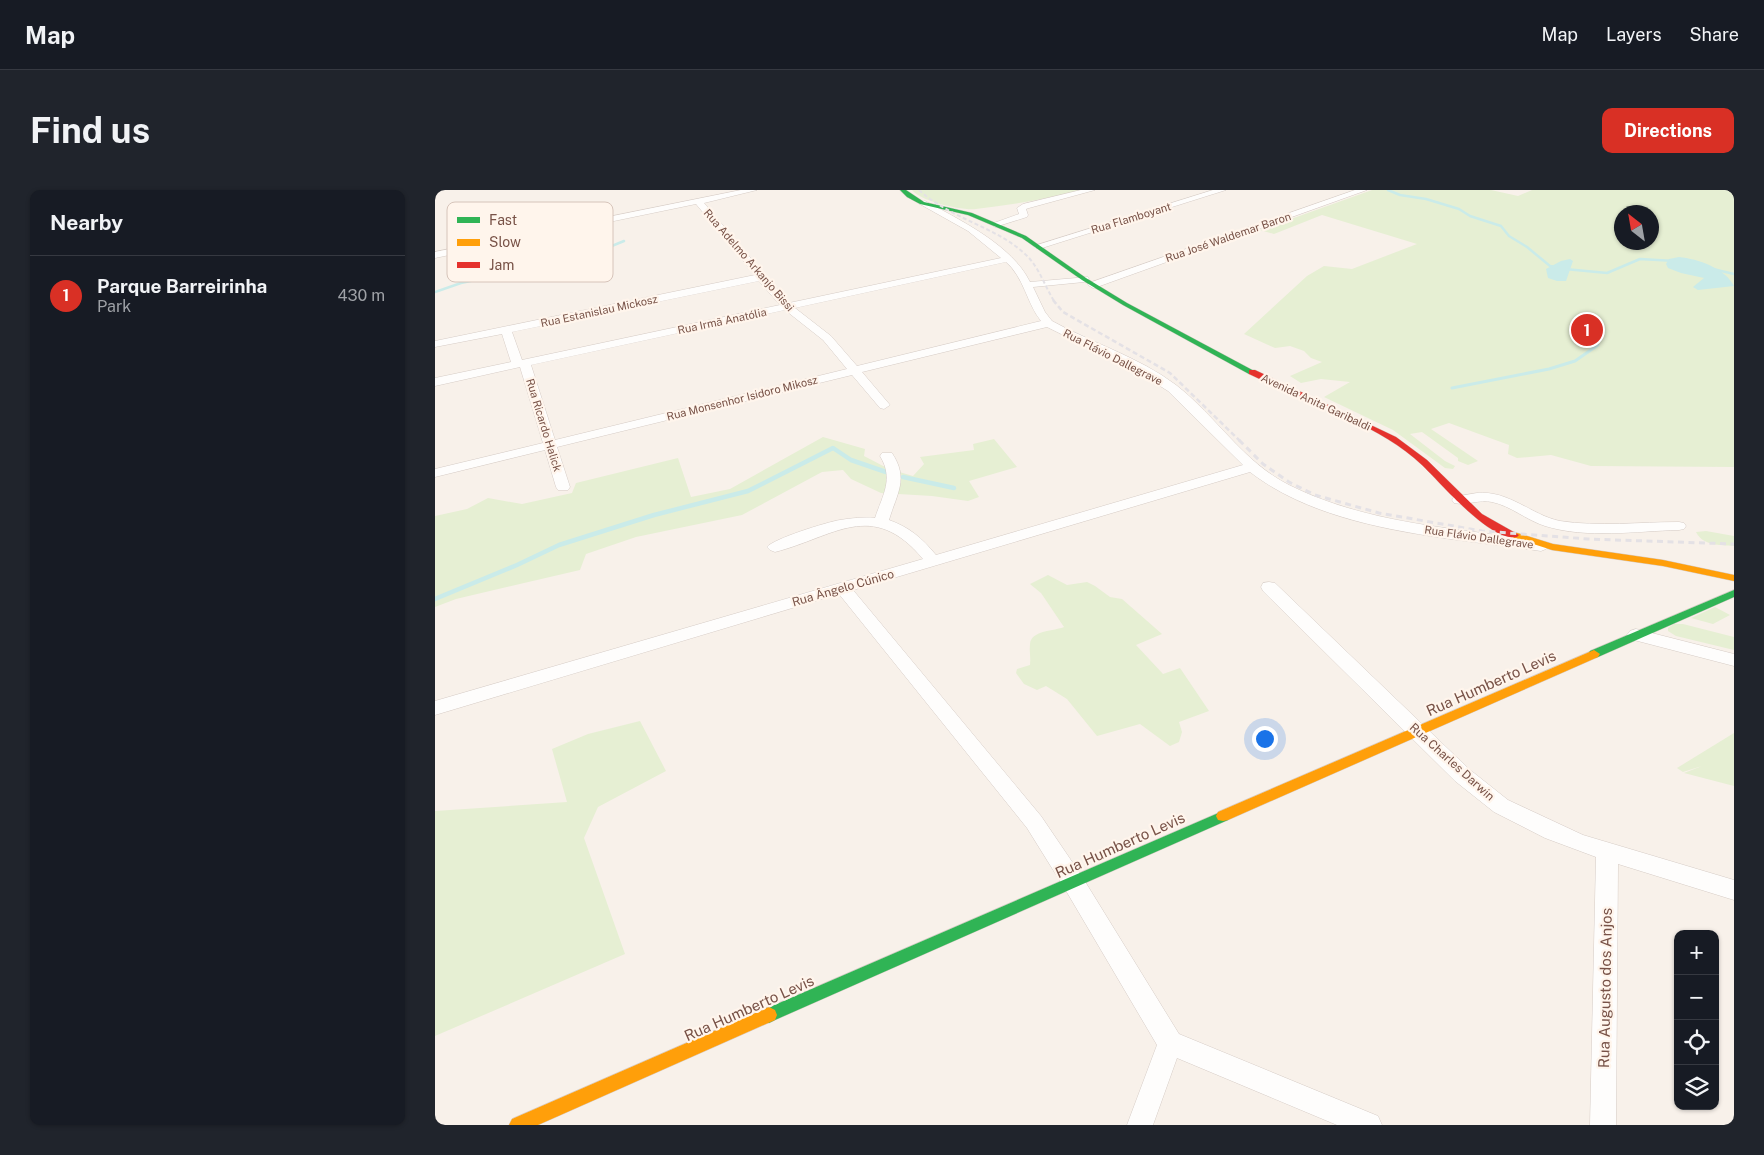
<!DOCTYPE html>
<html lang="en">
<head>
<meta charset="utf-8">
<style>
  body { margin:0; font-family:"Public Sans",sans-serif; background:#20242c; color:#f1f3f6 }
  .controls { position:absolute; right:15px; bottom:15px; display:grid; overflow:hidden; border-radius:10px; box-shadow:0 1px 4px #0004 }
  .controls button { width:45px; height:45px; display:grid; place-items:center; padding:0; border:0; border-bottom:1px solid #363941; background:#171b24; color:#f1f3f6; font:25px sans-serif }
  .compass { position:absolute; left:1179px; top:15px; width:45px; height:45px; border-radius:50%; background:#171b24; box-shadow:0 1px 4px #0004; rotate:329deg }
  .you { position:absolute; left:829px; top:548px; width:18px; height:18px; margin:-12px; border:4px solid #fff; border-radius:50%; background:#1a73e8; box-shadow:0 0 0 8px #1a73e833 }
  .badge { display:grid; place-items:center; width:32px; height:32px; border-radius:50%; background:#d93025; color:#fff; font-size:16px; font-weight:700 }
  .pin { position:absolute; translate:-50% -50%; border:2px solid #fff; box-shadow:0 1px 5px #0006 }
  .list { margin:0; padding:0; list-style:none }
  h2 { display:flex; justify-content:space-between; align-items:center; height:65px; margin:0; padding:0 20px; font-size:21px }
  h2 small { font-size:16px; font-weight:400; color:#9ea1a6 }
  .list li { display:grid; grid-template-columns:32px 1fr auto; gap:15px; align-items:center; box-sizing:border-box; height:80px; padding:0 20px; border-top:1px solid #363941 }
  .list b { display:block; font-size:19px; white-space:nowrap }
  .list p { margin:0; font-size:16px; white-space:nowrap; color:#9ea1a6 }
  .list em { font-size:16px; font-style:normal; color:#9ea1a6 }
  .icon { flex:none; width:28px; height:28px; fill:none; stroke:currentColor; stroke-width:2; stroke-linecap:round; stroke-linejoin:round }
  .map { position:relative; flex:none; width:1299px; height:935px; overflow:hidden; border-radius:10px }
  header { display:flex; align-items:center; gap:30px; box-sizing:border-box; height:70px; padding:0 25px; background:#171b24; border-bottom:1px solid #363941 }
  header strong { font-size:24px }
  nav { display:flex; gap:28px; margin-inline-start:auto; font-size:18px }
  .intro { display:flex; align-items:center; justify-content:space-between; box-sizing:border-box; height:120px; padding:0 30px }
  h1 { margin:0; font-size:35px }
  .button { padding:12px 22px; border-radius:10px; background:#d93025; color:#fff; font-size:18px; font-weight:700 }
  main { display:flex; gap:30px; padding:0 30px }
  aside { flex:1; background:#171b24; border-radius:10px; box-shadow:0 1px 4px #0004 }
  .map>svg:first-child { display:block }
  .green { fill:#e6efd3; fill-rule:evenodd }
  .water { fill:#caebe9 }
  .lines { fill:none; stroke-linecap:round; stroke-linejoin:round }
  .stream-far2 { stroke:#caebe9; stroke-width:2.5 }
  .stream-far1 { stroke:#caebe9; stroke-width:3 }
  .stream { stroke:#caebe9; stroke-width:4.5 }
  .street-casing { stroke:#d6ccc6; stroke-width:1 }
  .fast-casing { stroke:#d7ccc6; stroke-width:1 }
  .slow-casing { stroke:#d7ccc6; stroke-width:1 }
  .jam-casing { stroke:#d7ccc6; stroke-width:1 }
  .street { fill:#fefdfc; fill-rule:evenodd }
  .fast { fill:#30b455; fill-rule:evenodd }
  .slow { fill:#ff9f0a; fill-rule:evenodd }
  .jam { fill:#e5322d; fill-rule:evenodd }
  .rail-far2 { stroke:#e4e1e5; stroke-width:2; stroke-dasharray:4 2.5; stroke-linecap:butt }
  .rail-far1 { stroke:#e4e1e5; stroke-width:2.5; stroke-dasharray:5 3; stroke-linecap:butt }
  .rail { stroke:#e4e1e5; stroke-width:3; stroke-dasharray:6 4.5; stroke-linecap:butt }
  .labels { text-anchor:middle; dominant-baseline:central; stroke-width:4.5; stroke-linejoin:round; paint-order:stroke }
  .far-street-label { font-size:11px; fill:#785247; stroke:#fff5ec }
  .street-label { font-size:12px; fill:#785247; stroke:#fff5ec }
  .near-street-label { font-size:15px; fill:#785247; stroke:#fff5ec }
  .key { fill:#fff5ec; stroke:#d6c4ba; stroke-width:1 }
  .key-label { font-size:14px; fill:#785247 }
</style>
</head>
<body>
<header>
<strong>Map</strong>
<nav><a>Map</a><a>Layers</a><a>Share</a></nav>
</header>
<div class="intro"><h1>Find us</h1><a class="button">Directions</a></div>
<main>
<aside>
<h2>Nearby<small></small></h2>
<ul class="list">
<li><span class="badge">1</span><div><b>Parque Barreirinha</b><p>Park</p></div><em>430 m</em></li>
</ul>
</aside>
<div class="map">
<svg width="1299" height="935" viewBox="0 0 1299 935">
  <rect width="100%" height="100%" fill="#f8f1ea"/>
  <g class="green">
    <path d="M477 0H647C612 9 577 15 541 19 527 21 485 11 477 0Z"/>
    <path d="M937 0H1056L1083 6 1097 0H1299V277L1156 276 1116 265 1082 268 1073 264 1074 255 1014 233 996 239 1043 271 1033 275 1023 271V268L987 242 975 244 1010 271 1020 276 1018 279 1010 278 958 240 889 207 915 192 886 189 866 193 855 186 887 172 876 168 869 161 855 156 840 158 809 144 872 86 889 76 917 79 982 54 887 25 839 44 825 40ZM1186 22H1216V52H1186Z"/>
    <polygon points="388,247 430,259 429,266 454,279 478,286 489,274 485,267 539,260 538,254 559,249 582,277 534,291 544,307 533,311 497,306 446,303 416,289 408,280 387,282 307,325 201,347 151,364 145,380 21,409 0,417 0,326 32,319 53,308 87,314 137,303 141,293 243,268 256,307 295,299"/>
    <path d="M1271 341 1299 346V356C1285 355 1268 356 1261 342Z"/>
    <path d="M613 385 632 395 652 392 660 396 675 407 687 409 727 444 701 455 728 484 745 478 774 521 744 532 747 542 744 552 735 556 705 534 662 546 632 509 611 496 602 500 589 494 581 483 582 479 595 475C596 468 594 461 595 454 596 440 620 441 629 437L606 403 595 394Z"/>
    <polygon points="1280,417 1295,425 1278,434 1256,428"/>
    <polygon points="1239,434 1248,434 1299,447 1299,460 1241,446 1233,441 1233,438"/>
    <polygon points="205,531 231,581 163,617 149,648 190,764 0,846 0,621 132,612 117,559 153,544"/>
    <polygon points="1299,543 1299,596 1249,583 1267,576 1248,582 1242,578"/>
  </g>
  <g class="water">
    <path d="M1244 67C1263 69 1290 78 1299 96L1263 100 1258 97 1269 88 1246 83 1233 78 1231 74 1234 69Z"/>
    <polygon points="1135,69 1138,71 1131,91 1122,91 1113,88 1111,79 1126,71"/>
  </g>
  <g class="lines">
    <g class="stream-far2">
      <polyline points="953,0 965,5 991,9 1024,19 1035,26 1066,36 1074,46 1092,57 1115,76 1121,77"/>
      <polyline points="1130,79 1172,83 1205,69 1240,71"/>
      <polyline points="1278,79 1299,84"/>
      <polyline points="0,102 26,93 150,67 189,51"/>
    </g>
    <polyline class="stream-far1" points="1017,198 1114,179 1140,171 1163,155"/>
    <g class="stream">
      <polyline points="468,287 519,298"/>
      <polyline points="0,409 82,375 124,355 219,325 313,301 398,258 416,270 451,282"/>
    </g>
    <g class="street-casing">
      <g id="street">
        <path d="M306 0H322L269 13 354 113 566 68 533 41 483 13 490 11C525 30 577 55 595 92L653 87 654 89 649 92 598 97 610 122 617 131C657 153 704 167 741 195 781 226 808 272 854 295 912 324 977 334 1040 342 1064 346 1088 347 1111 353L1114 356 1111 359 1106 361C1012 347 893 342 815 282L418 400 606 626 646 685 744 844 943 926 947 935H902L742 868 718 935H692L722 855 630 699 592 638 404 404 0 525V511L488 369C437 308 399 347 340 362L335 360 332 357C338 349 392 332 405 330 417 328 428 327 440 328 448 304 459 289 445 266L447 263H457C474 289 462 303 454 330 474 337 487 348 501 365L808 275 733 201 703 182 612 137 427 182 455 215 449 219 445 218 417 185 122 257 135 297 133 300H123L121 297 110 260 0 287V279L108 253 85 177 0 196V188L76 172 67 144 0 157V151L320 85 261 14 0 68V62ZM571 72C589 87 592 114 606 131L422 176 396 146 360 118ZM324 91 345 115 87 170 77 142ZM350 120 388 150 412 179 120 250 96 175Z"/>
        <polygon points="646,0 660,0 594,18 591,19 593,25 592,27 560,37 556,34 584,24 582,18 588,14"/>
        <polygon points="778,0 791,0 607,58 601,58 599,56"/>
        <polygon points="920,0 932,0 662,97 658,98 653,95 654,93"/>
        <path d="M1042 303C1074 300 1096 325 1125 331 1164 337 1205 332 1244 332L1249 333 1251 336 1249 339 1244 340C1201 341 1152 349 1110 336 1091 330 1076 316 1057 312 1044 309 1031 316 1019 313L1017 310 1019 307Z"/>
        <polygon points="834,392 840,393 1034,579 1073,610 1148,645 1299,690 1299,710 1183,674 1181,935 1155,935 1161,667 1110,648 1059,622 1020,591 828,401 826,397 828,393"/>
        <polygon points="1201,439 1299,464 1299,476 1195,449 1192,445 1195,441"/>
      </g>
    </g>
    <g class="fast-casing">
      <g id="fast">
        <polygon points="465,0 471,0 489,12 537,23 591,46 651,88 692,113 821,182 814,184 688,115 647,90 587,48 533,25 485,14 472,7"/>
        <polygon points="1299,400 1299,407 1163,467 1159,468 1153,464 1155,461"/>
        <polygon points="788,621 793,622 795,626 793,630 340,830 334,833 328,830 326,825 328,820"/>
      </g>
    </g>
    <g class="slow-casing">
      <g id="slow">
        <polygon points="1079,342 1118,354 1228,370 1299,385 1299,391 1228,376 1117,360 1076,347 1074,345 1076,343"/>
        <polygon points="1159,460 1165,464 1163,467 793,630 788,631 783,630 781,626 783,622"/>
        <polygon points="334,817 340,820 342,825 340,830 103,935 74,935 77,929"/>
      </g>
    </g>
    <g class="jam-casing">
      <path id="jam" d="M814 180H820L961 247 992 270 1047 324 1084 345 1082 347C1056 353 1005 292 987 275 946 236 882 216 831 192L814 184Z"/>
    </g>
    <use href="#street" class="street"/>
    <use href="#fast" class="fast"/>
    <use href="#slow" class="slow"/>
    <use href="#jam" class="jam"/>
    <path class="rail-far2" d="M484 0C516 29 559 36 589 63 604 76 609 95 619 111"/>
    <polyline class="rail-far1" points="618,110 628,122 735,183 805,251"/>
    <polyline class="rail" points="804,250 828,274 854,292 880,305 944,323 1047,341 1153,349 1299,354"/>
  </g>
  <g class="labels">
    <g class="far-street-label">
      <text transform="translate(696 28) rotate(-17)">Rua Flamboyant</text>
      <text transform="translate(793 47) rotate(-19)">Rua José Waldemar Baron</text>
      <text transform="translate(314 70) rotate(49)">Rua Adelmo Arkanjo Bissi</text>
      <text transform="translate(164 121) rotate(-12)">Rua Estanislau Mickosz</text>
      <text transform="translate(287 131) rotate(-12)">Rua Irmã Anatólia</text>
      <text transform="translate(678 167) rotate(27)">Rua Flávio Dallegrave</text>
      <text transform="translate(307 208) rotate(-14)">Rua Monsenhor Isidoro Mikosz</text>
      <text transform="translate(881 212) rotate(25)">Avenida Anita Garibaldi</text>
      <text transform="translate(109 235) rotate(73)">Rua Ricardo Halick</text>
      <text transform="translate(1044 347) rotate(8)">Rua Flávio Dallegrave</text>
    </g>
    <g class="street-label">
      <text transform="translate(408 398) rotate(-16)">Rua Ângelo Cúnico</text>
      <text transform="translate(1017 572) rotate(42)">Rua Charles Darwin</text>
    </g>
    <g class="near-street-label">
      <text transform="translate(1056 493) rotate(-24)">Rua Humberto Levis</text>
      <text transform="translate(685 655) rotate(-24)">Rua Humberto Levis</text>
      <text transform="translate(1170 798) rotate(-89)">Rua Augusto dos Anjos</text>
      <text transform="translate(314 818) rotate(-24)">Rua Humberto Levis</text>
    </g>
  </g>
  <rect x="12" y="12" width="166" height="80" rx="8" class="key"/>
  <rect x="22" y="27" width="23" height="6" fill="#30b455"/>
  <rect x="22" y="49" width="23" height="7" fill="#ff9f0a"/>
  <rect x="22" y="72" width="23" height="6" fill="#e5322d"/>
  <g class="key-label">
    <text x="54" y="35">Fast</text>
    <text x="54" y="57">Slow</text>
    <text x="54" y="80">Jam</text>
  </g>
</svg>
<div class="controls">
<button>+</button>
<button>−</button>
<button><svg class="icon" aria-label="locate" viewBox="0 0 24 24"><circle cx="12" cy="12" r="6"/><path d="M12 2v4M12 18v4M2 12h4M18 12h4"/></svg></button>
<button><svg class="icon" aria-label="layers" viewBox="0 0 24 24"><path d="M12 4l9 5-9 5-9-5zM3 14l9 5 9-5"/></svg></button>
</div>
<svg class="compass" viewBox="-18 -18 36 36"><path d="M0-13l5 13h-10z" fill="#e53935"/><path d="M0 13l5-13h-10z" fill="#9ea1a6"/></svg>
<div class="you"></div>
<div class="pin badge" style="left:1152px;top:140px">1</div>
</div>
</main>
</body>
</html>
